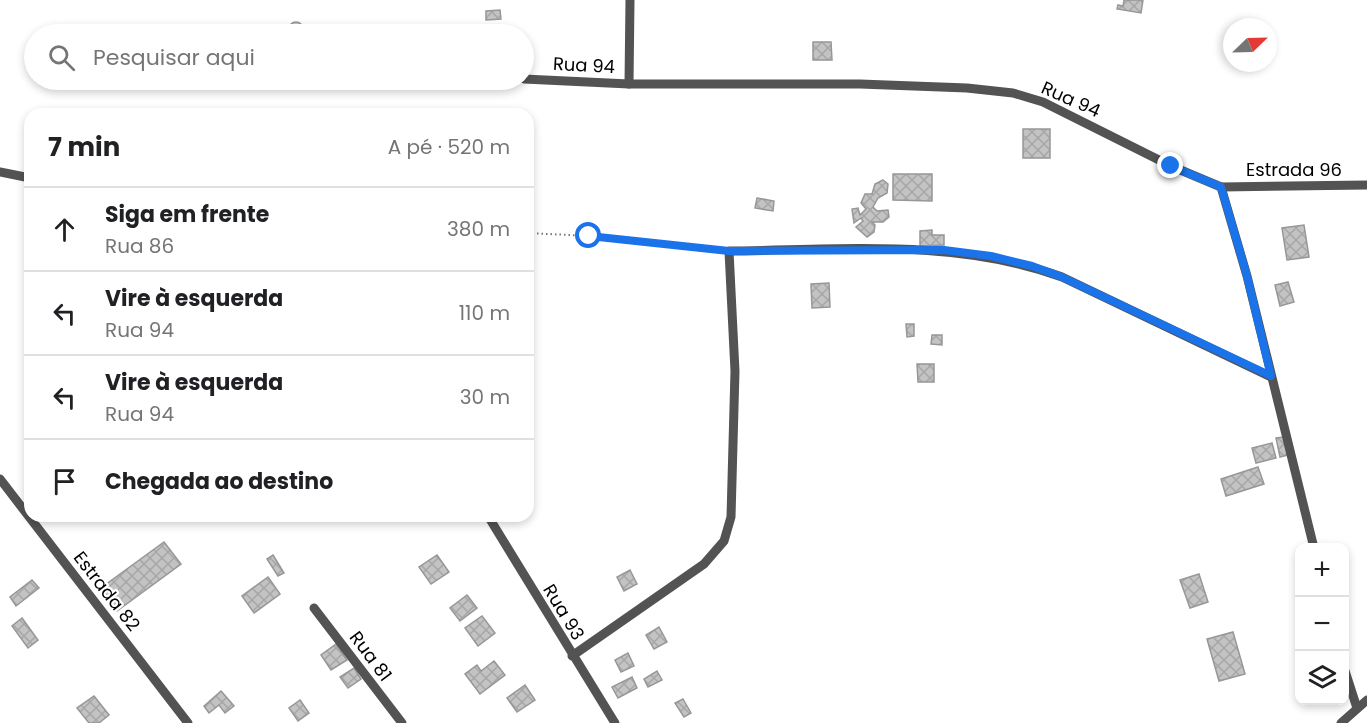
<!DOCTYPE html>
<html lang="pt">
<head>
<meta charset="utf-8">
<style>
  body { margin:0; font-family:Poppins,sans-serif; background:#f6f6f6; color:#202124 }
  .controls { position:absolute; right:18px; bottom:18px; display:grid; overflow:hidden; border-radius:12px; box-shadow:0 3px 9px #0003 }
  .controls button { width:54px; height:54px; display:grid; place-items:center; padding:0; border:0; border-bottom:2px solid #e0e0e0; background:#fff; color:#202124; font:30px sans-serif }
  .compass { position:absolute; left:1223px; top:18px; width:54px; height:54px; border-radius:50%; background:#fff; box-shadow:0 3px 9px #0003; rotate:67deg }
  .stop { position:absolute; width:18px; height:18px; margin:-14px; border:4px solid #1a73e8; border-radius:50%; background:#fff }
  .stop.end { background:#1a73e8; border-color:#fff; box-shadow:0 2px 6px #0008 }
  .list { margin:0; padding:0; list-style:none }
  h2 { display:flex; justify-content:space-between; align-items:center; height:78px; margin:0; padding:0 24px; font-size:26px }
  h2 small { font-size:20px; font-weight:400; color:#757577 }
  .list li { display:grid; grid-template-columns:39px 1fr auto; gap:18px; align-items:center; box-sizing:border-box; height:84px; padding:0 24px; border-top:2px solid #e0e0e0 }
  .list b { display:block; font-size:22px; white-space:nowrap }
  .list p { margin:0; font-size:20px; white-space:nowrap; color:#757577 }
  .list em { font-size:20px; font-style:normal; color:#757577 }
  .icon { flex:none; width:33px; height:33px; fill:none; stroke:currentColor; stroke-width:2; stroke-linecap:round; stroke-linejoin:round }
  .map { position:relative; flex:none; width:1367px; height:723px; overflow:hidden }
  .search { position:absolute; background:#fff; box-shadow:0 3px 9px #0003; left:24px; top:24px; width:510px; height:66px; display:flex; align-items:center; gap:15px; box-sizing:border-box; padding:0 21px; border-radius:33px; color:#757577; font-size:22px }
  .panel { position:absolute; background:#fff; box-shadow:0 3px 9px #0003; left:24px; top:108px; width:510px; height:414px; border-radius:18px }
  .map>svg:first-child { display:block }
  .building { fill:url(#building-cross-hatch); stroke:#979797; stroke-width:1.5 }
  .lines { fill:none; stroke-linecap:round; stroke-linejoin:round }
  .path { stroke:#757575; stroke-width:2; stroke-dasharray:1.5 3; stroke-linecap:butt }
  .minor { stroke:#535353; stroke-width:9 }
  .route { stroke:#1a73e8; stroke-width:8 }
  .labels { text-anchor:middle; dominant-baseline:central; stroke-width:4.5; stroke-linejoin:round; paint-order:stroke }
  .street-label { font-size:18px; fill:#000; stroke:#fff }
</style>
</head>
<body>
<div class="map">
<svg width="1367" height="723" viewBox="0 0 1367 723">
  <defs>
    <pattern id="building-cross-hatch" width="8" height="8" patternUnits="userSpaceOnUse" patternTransform="scale(1.5)"><rect width="8" height="8" fill="#c3c3c3"/><path d="M0 0l8 8M0 8l8-8" fill="none" stroke="#a6a6a6"/></pattern>
  </defs>
  <rect width="100%" height="100%" fill="#fff"/>
  <g class="building">
    <polygon points="1124,0 1143,0 1141,13 1117,9 1118,5 1123,6"/>
    <polygon points="500,10 501,19 486,20 486,11"/>
    <circle cx="296" cy="29" r="7"/>
    <polygon points="813,42 831,42 832,60 813,60"/>
    <rect x="1023" y="129" width="27" height="29"/>
    <polygon points="893,174 932,174 932,201 893,200"/>
    <polygon points="883,180 888,184 887,193 878,198 873,207 877,211 888,210 889,217 883,222 872,222 875,225 874,232 867,237 856,227 863,221 861,218 854,223 852,209 858,208 860,215 866,209 861,203 865,194 872,194 875,184"/>
    <polygon points="757,198 774,201 773,211 755,208"/>
    <polygon points="1304,225 1309,257 1287,260 1282,228"/>
    <polygon points="932,230 932,235 944,235 944,245 920,246 920,231"/>
    <polygon points="1288,282 1294,302 1280,306 1275,285"/>
    <polygon points="829,283 830,307 812,308 811,284"/>
    <polygon points="906,324 914,324 914,336 907,337"/>
    <polygon points="932,335 942,335 942,345 931,344"/>
    <polygon points="917,364 934,364 934,382 918,382"/>
    <polygon points="1284,437 1288,455 1280,457 1276,438"/>
    <polygon points="1272,443 1276,458 1256,463 1252,448"/>
    <polygon points="1258,467 1264,484 1226,496 1221,479"/>
    <polygon points="164,542 181,564 117,611 101,588"/>
    <polygon points="273,555 284,573 278,576 267,559"/>
    <polygon points="437,555 449,572 431,584 419,567"/>
    <polygon points="630,570 637,584 624,591 617,577"/>
    <polygon points="1199,574 1208,602 1190,608 1180,580"/>
    <polygon points="268,577 280,594 254,613 242,596"/>
    <polygon points="32,580 39,588 16,606 10,597"/>
    <polygon points="467,595 477,608 460,621 450,608"/>
    <polygon points="482,616 495,633 478,646 465,628"/>
    <polygon points="22,618 38,640 28,648 12,626"/>
    <polygon points="659,627 667,642 654,649 646,635"/>
    <polygon points="1233,632 1245,674 1219,681 1207,639"/>
    <polygon points="336,644 347,660 331,670 321,655"/>
    <polygon points="628,653 634,666 621,672 615,660"/>
    <polygon points="494,661 505,675 480,694 465,674 477,665 481,671"/>
    <polygon points="354,668 361,679 348,688 340,677"/>
    <polygon points="657,671 662,680 648,687 644,679"/>
    <polygon points="632,677 637,688 618,698 612,687"/>
    <polygon points="525,685 535,700 517,712 507,698"/>
    <polygon points="221,691 234,706 225,713 219,705 209,713 204,706"/>
    <polygon points="94,696 109,715 99,723 89,723 77,708"/>
    <polygon points="683,699 691,713 684,717 675,703"/>
    <polygon points="300,700 309,713 298,721 289,708"/>
  </g>
  <g class="lines">
    <polyline class="path" points="528,233 589,236 719,250"/>
    <g class="minor">
      <polyline points="524,79 629,84 860,84 967,88 1013,93 1043,102 1171,166 1221,187 1247,276 1314,548"/>
      <polyline points="629,84 630,0"/>
      <polyline points="0,172 30,178"/>
      <polyline points="1221,187 1367,185"/>
      <polyline points="0,479 188,723"/>
      <polyline points="488,516 615,723"/>
      <polyline points="314,608 402,723"/>
      <path d="M572 656 704 564 724 541 731 517 735 371 729 251C841 250 956 238 1062 277L1271 377"/>
      <polyline points="1344,668 1357,708"/>
      <polyline points="1341,723 1367,700"/>
    </g>
  </g>
  <g class="lines">
    <polyline class="route" points="589,236 729,251 944,250 991,256 1032,266 1062,277 1271,376 1247,276 1221,187 1171,166"/>
  </g>
  <g class="labels">
    <g class="street-label">
      <text transform="translate(584 65) rotate(3)">Rua 94</text>
      <text transform="translate(1071 99) rotate(24)">Rua 94</text>
      <text x="1294" y="169">Estrada 96</text>
      <text transform="translate(107 591) rotate(52)">Estrada 82</text>
      <text transform="translate(564 612) rotate(59)">Rua 93</text>
      <text transform="translate(371 656) rotate(53)">Rua 81</text>
    </g>
  </g>
</svg>
<div class="controls">
<button>+</button>
<button>−</button>
<button><svg class="icon" aria-label="layers" viewBox="0 0 24 24"><path d="M12 4l9 5-9 5-9-5zM3 14l9 5 9-5"/></svg></button>
</div>
<svg class="compass" viewBox="-18 -18 36 36"><path d="M0-13l5 13h-10z" fill="#e53935"/><path d="M0 13l5-13h-10z" fill="#757577"/></svg>
<div class="stop" style="left:589px;top:236px"></div>
<div class="stop end" style="left:1171px;top:166px"></div>
<div class="search"><svg class="icon" aria-label="search" viewBox="0 0 24 24"><circle cx="10" cy="10" r="6"/><path d="M15 15l6 6"/></svg>Pesquisar aqui</div>
<section class="panel">
<h2>7 min<small>A pé · 520 m</small></h2>
<ul class="list">
<li><svg class="icon" aria-label="ahead" viewBox="0 0 24 24"><path d="M12 20V5M6 11l6-6 6 6"/></svg><div><b>Siga em frente</b><p>Rua 86</p></div><em>380 m</em></li>
<li><svg class="icon" aria-label="left" viewBox="0 0 24 24"><path d="M17 20v-9H6M10 6l-5 5 5 5"/></svg><div><b>Vire à esquerda</b><p>Rua 94</p></div><em>110 m</em></li>
<li><svg class="icon" aria-label="left" viewBox="0 0 24 24"><path d="M17 20v-9H6M10 6l-5 5 5 5"/></svg><div><b>Vire à esquerda</b><p>Rua 94</p></div><em>30 m</em></li>
<li><svg class="icon" aria-label="arrive" viewBox="0 0 24 24"><path d="M6 21V4h12l-3 4 3 4H6"/></svg><div><b>Chegada ao destino</b></div></li>
</ul>
</section>
</div>
</body>
</html>
